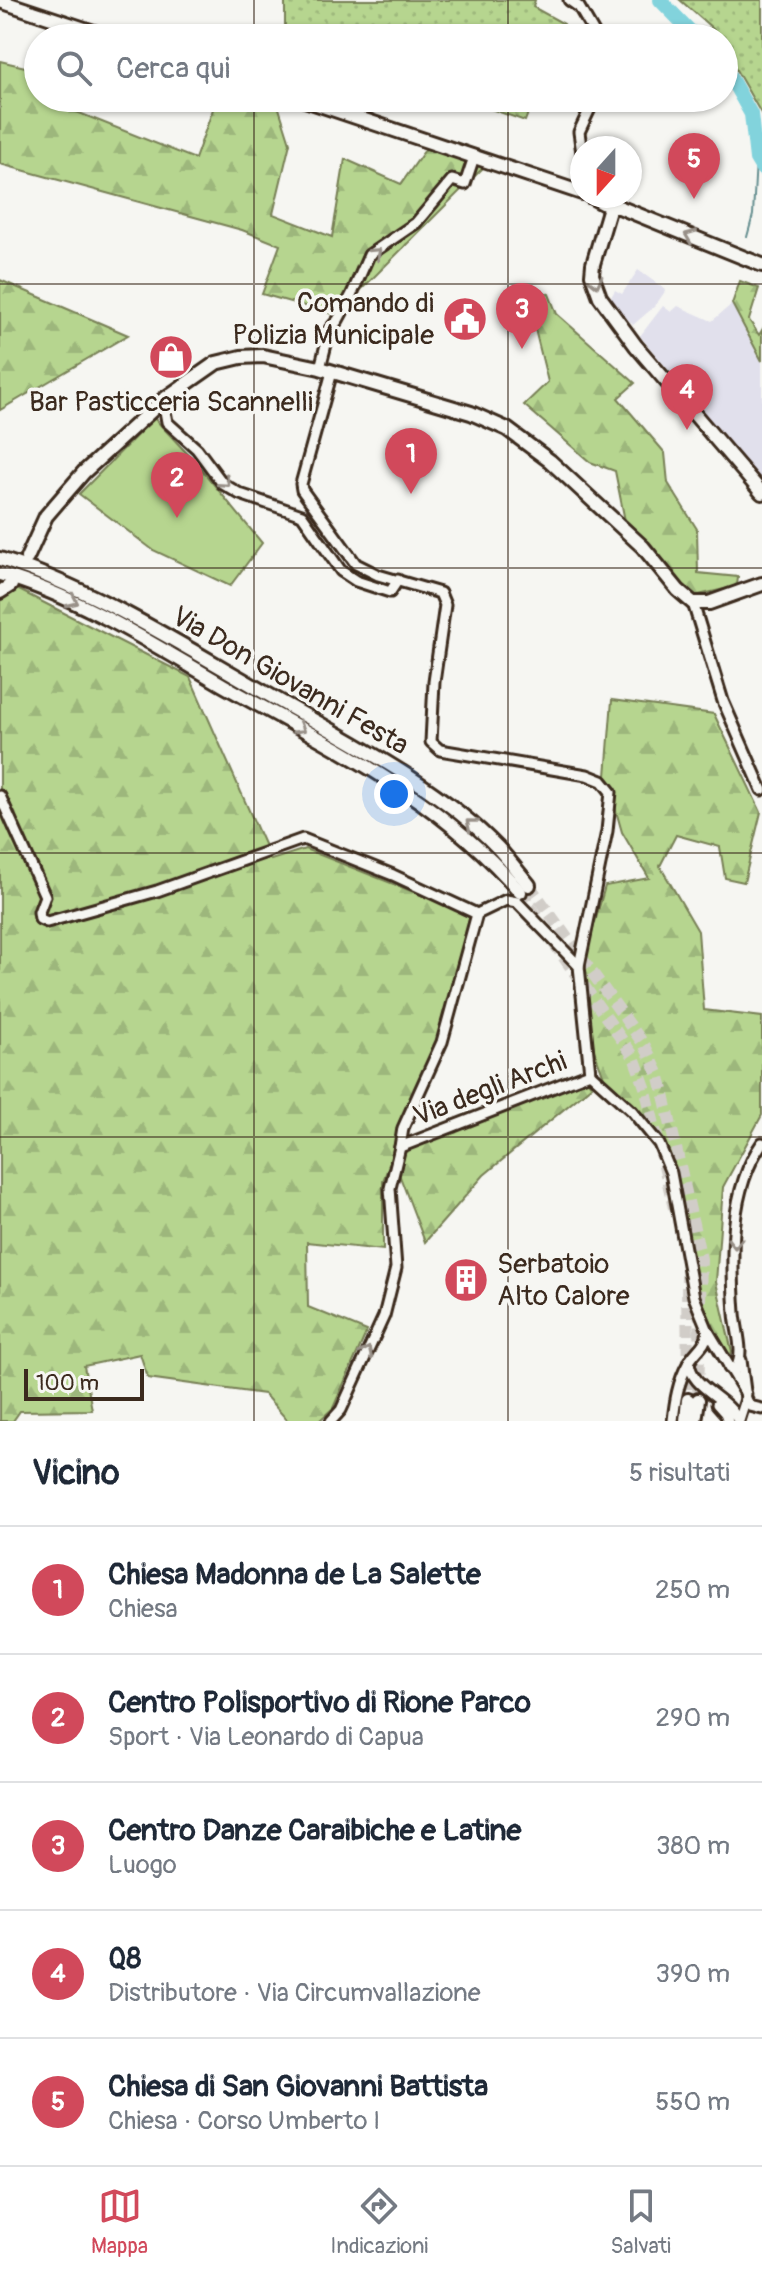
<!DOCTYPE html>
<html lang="it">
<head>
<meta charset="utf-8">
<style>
  body { margin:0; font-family:Pangolin,sans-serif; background:#f6f6f7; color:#1f2937 }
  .compass { position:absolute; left:570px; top:136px; width:72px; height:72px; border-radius:50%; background:#fff; box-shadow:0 2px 6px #0004; rotate:201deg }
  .scale { position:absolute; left:24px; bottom:20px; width:120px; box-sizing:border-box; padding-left:8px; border:4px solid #3b2a1e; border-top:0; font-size:22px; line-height:28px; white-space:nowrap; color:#3b2a1e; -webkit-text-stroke:6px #f6f6f2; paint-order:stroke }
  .you { position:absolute; left:394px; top:794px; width:28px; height:28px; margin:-20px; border:6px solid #fff; border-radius:50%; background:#1a73e8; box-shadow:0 0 0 12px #1a73e833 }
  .badge { display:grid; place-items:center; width:52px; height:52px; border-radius:50%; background:#d1495b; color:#fff; font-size:26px; font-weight:700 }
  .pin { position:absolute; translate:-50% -66px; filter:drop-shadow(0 2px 4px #0008) }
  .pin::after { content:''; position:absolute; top:42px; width:28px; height:24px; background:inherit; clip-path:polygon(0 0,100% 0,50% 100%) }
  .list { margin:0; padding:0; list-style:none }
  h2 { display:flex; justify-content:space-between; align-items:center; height:104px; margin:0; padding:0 32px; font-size:34px }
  h2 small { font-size:26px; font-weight:400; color:#747a83 }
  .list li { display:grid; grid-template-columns:52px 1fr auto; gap:24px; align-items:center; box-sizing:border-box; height:128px; padding:0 32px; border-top:2px solid #e0e1e3 }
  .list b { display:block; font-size:30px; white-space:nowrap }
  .list p { margin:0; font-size:26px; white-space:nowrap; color:#747a83 }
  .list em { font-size:26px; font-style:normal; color:#747a83 }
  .icon { flex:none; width:44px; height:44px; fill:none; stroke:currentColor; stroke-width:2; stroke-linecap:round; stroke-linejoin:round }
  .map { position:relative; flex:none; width:762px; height:1421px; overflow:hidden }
  .search { position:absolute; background:#fff; box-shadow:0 2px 6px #0004; left:24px; right:24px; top:24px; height:88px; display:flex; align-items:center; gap:20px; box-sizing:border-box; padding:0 28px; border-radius:44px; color:#747a83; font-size:30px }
  .sheet { height:744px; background:#fff }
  nav { display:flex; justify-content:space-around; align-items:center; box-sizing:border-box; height:112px; border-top:2px solid #e0e1e3; background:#fff; font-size:22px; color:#747a83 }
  nav a { display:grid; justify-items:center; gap:4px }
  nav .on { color:#d1495b }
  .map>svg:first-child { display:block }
  .built { fill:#e1e0ec }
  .green { fill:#b6d58f; stroke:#788056; stroke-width:2 }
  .forest { fill:url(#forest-firs); stroke:#788056; stroke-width:2 }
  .park { fill:url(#park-dots); stroke:#788056; stroke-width:2 }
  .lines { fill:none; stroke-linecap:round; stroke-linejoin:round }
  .stream { stroke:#668f90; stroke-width:2 }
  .river { stroke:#82d3dc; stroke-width:14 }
  .secondary-tunnel { stroke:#d1cdc8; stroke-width:12; stroke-dasharray:12 6; stroke-linecap:butt }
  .street-casing { stroke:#3b2a1e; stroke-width:15 }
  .secondary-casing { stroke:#3b2a1e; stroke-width:18 }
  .street { stroke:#f6f6f2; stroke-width:9 }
  .secondary { stroke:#f6f6f2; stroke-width:12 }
  .oneway { stroke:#989088 }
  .grid { fill:none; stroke:#3b2a1e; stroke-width:2; stroke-opacity:0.55 }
  .labels { text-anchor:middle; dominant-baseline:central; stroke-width:7; stroke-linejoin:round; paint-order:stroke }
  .poi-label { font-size:28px; fill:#3b2a1e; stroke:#f6f6f2; text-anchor:end }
  .street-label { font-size:28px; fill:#3b2a1e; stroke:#f6f6f2 }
</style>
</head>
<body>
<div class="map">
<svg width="762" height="1421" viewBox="0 0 762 1421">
  <defs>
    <pattern id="forest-firs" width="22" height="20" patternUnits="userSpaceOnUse" patternTransform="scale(2)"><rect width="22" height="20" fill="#b6d58f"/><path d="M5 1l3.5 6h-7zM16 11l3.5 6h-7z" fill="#9db77b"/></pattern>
    <pattern id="park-dots" width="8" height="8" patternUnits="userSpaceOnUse" patternTransform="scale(2)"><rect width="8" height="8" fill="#b6d58f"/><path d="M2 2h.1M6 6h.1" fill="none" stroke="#9db77b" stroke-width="1.8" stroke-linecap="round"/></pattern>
  </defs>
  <rect width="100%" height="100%" fill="#f6f6f2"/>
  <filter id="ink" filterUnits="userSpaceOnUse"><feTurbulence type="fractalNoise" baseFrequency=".0125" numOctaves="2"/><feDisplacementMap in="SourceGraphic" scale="16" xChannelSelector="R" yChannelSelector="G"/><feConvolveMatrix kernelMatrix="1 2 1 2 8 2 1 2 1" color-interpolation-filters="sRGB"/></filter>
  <g filter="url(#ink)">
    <g class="built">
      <polygon points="638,270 666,290 655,306 633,325 610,299 615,290 622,294"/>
      <polygon points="732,304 762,361 762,482 640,336 663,306 671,312 678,306 712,321"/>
    </g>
    <polygon class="green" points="154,418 197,464 262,543 230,586 153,550 79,494"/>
    <g class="forest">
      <polygon points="0,61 38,70 38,98 49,98 49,101 195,159 217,98 260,98 278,105 290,143 273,214 332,237 345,159 401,184 427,147 485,166 336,315 262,294 280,245 242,230 0,164"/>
      <polygon points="0,280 128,335 0,410"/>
      <polygon points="740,281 759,288 749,320 759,335 762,330 762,361 732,304"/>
      <polygon points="530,287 549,294 557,314 635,383 618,398 665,453 668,483 697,529 698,573 738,577 737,586 690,597 625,521 615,471 590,462 524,405 548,382 530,309"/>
      <polygon points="17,589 190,677 271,860 305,849 472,915 437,1039 383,1181 383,1250 307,1242 308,1307 367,1331 333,1408 319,1421 288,1421 264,1394 148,1378 140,1354 84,1366 92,1410 20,1411 13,1421 0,1421 0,601"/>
      <polygon points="612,700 714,714 761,812 744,882 725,878 720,847 676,835 660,866 698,931 704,1010 762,1017 762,1115 723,1187 716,1282 732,1352 729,1360 695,1286 685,1215 673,1160 649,1126 605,1080 594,1050 582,969 605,886 649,878 622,832 606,776"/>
      <polygon points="586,1078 592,1086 484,1175 425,1242 399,1174 404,1151"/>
    </g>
    <g class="park">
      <polygon points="285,0 535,0 533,7 564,24 558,38 288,38 285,37"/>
      <polygon points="680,0 762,0 762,115 724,49 724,38 718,38 713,29"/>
      <polygon points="460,98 534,98 525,121"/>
    </g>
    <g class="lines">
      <polyline class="stream" points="747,237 753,215 756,159"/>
      <g class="river">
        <polyline points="660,0 697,38"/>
        <polyline points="724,66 751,114 756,159 762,169"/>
      </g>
      <g class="secondary-tunnel">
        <polyline points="529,885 645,1046 660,1077 701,1259 698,1400"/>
        <polyline points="520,892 543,926"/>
        <polyline points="553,942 634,1057 645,1087 674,1208"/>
        <polyline points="687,1269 688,1400"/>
      </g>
      <g class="street-casing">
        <g id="street">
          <polyline points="569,0 579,7 597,38"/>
          <polyline points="582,153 579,132 595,98"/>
          <polyline points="320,368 330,329 338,320 351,296 369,255 416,223 452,180 465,184 474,157"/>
          <polyline points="332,372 301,484 302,490 356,564 378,575 440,593 445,605 434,682 431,742 440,750 587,775 602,781 611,792 607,831 579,966"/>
          <polyline points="163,400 167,422 197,449 223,484 240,494 302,515 341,571 356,581 390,592 398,580"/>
          <polyline points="693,603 723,701 762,790"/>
          <polyline points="0,796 45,896 39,912 40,919 47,922 157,891 303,839 393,875 477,914"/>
          <polyline points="590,1073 632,1111 659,1144 671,1173 694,1297 708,1331"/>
          <polyline points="400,1147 403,1128 442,1042 477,914 506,900 517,902 579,966 590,1073"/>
          <path d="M689 1361C690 1389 729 1397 738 1421"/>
          <path d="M729 1368H736C745 1352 736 1331 735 1313 731 1258 729 1190 762 1143"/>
          <polyline points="746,1399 750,1406 762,1409"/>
          <polyline points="717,1404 725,1413 728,1421"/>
          <polyline points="331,1421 341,1410 384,1316 396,1268 390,1188 400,1147 590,1073"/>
          <path d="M673 1421C675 1401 678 1382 688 1364 694 1351 706 1347 708 1331L746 1394"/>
          <polyline points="739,1421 746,1399 741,1360"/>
        </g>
      </g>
      <g class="secondary-casing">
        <g id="secondary">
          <polyline points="0,1 112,38"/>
          <polyline points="299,98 582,193"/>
          <polyline points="590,196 610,207"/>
          <polyline points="610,207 593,264 592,275 600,297 636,346 762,493"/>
          <polyline points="610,207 619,207 762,265"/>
          <polyline points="27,558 46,516 84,472 163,400 216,363 241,357 263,356 320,368 471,413 507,429 550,461 643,547 678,590 693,603 709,603 762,584"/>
          <path d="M0 559C89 587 170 638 250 684 331 732 433 780 498 848 509 860 519 873 529 885"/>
          <path d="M0 574C80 597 151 643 223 685 329 745 440 797 520 892"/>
          <polyline points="0,592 11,585"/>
          <polyline points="686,1421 688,1400"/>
          <polyline points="695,1421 698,1400"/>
        </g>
      </g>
      <use href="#street" class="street"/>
      <use href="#secondary" class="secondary"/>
    </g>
    <defs><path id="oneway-chevron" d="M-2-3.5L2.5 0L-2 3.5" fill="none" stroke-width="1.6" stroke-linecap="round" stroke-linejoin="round" transform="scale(2)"/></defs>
    <g class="oneway">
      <use href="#oneway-chevron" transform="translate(690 236) rotate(-158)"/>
      <use href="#oneway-chevron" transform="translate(376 253) rotate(-43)"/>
      <use href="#oneway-chevron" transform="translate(596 282) rotate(76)"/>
      <use href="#oneway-chevron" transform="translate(225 482) rotate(41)"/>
      <use href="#oneway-chevron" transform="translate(73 601) rotate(25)"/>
      <use href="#oneway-chevron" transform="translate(300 728) rotate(30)"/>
      <use href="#oneway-chevron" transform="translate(471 824) rotate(-140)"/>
      <use href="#oneway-chevron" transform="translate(735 1243) rotate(90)"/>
      <use href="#oneway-chevron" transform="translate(367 1352) rotate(-65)"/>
    </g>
  </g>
  <path class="grid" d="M254 0V38M508 0V38M254 98V1421M508 98V1421M0 284H762M0 568H762M0 853H762M0 1137H762"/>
  <defs>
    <g id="civic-disc" transform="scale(2.3)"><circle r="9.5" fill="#d1495b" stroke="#f6f6f2"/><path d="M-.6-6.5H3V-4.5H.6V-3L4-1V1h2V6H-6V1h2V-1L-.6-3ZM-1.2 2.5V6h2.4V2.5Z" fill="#fff"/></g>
    <g id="shop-disc" transform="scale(2.3)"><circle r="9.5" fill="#d1495b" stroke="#f6f6f2"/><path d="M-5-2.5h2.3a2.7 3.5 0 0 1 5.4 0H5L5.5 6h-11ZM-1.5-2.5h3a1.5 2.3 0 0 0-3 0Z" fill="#fff"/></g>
    <g id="building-disc" transform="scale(2.3)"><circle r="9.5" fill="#d1495b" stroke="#f6f6f2"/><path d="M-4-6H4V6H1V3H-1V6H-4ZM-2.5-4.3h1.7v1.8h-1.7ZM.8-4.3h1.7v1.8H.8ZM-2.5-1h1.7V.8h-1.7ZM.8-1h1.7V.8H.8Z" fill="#fff"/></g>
  </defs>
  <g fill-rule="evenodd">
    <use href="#civic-disc" x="465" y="319"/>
    <use href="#shop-disc" x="171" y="357"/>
    <use href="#building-disc" x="466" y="1280"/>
  </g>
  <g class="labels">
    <g class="poi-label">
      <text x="434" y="303">Comando di<tspan x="434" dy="32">Polizia Municipale</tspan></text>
      <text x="171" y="402" text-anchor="middle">Bar Pasticceria Scannelli</text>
      <text x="497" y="1264" text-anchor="start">Serbatoio<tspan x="497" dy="32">Alto Calore</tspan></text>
    </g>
    <g class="street-label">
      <text transform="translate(290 681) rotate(30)">Via Don Giovanni Festa</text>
      <text transform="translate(490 1089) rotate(-21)">Via degli Archi</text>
    </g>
  </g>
</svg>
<svg class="compass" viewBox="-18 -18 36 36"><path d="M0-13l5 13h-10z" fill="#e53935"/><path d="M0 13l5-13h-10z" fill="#747a83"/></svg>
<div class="scale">100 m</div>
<div class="you"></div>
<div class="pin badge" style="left:411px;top:494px">1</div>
<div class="pin badge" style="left:177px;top:518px">2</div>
<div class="pin badge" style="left:522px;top:349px">3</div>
<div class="pin badge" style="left:687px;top:430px">4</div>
<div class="pin badge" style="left:694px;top:199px">5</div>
<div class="search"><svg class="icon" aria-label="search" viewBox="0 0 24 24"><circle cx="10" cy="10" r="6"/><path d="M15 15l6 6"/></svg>Cerca qui</div>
</div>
<section class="sheet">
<h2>Vicino<small>5 risultati</small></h2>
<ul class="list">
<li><span class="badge">1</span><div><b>Chiesa Madonna de La Salette</b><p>Chiesa</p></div><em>250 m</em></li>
<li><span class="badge">2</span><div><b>Centro Polisportivo di Rione Parco</b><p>Sport · Via Leonardo di Capua</p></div><em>290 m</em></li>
<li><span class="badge">3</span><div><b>Centro Danze Caraibiche e Latine</b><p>Luogo</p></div><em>380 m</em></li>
<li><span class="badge">4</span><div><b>Q8</b><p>Distributore · Via Circumvallazione</p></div><em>390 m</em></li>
<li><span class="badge">5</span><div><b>Chiesa di San Giovanni Battista</b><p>Chiesa · Corso Umberto I</p></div><em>550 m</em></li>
</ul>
</section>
<nav>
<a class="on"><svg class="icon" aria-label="map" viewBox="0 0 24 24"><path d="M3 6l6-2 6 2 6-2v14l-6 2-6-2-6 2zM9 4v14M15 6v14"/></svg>Mappa</a>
<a><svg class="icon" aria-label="directions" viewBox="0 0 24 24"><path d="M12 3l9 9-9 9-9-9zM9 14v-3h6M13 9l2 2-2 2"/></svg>Indicazioni</a>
<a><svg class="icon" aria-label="saved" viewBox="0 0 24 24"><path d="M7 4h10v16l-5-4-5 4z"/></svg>Salvati</a>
</nav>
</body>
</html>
